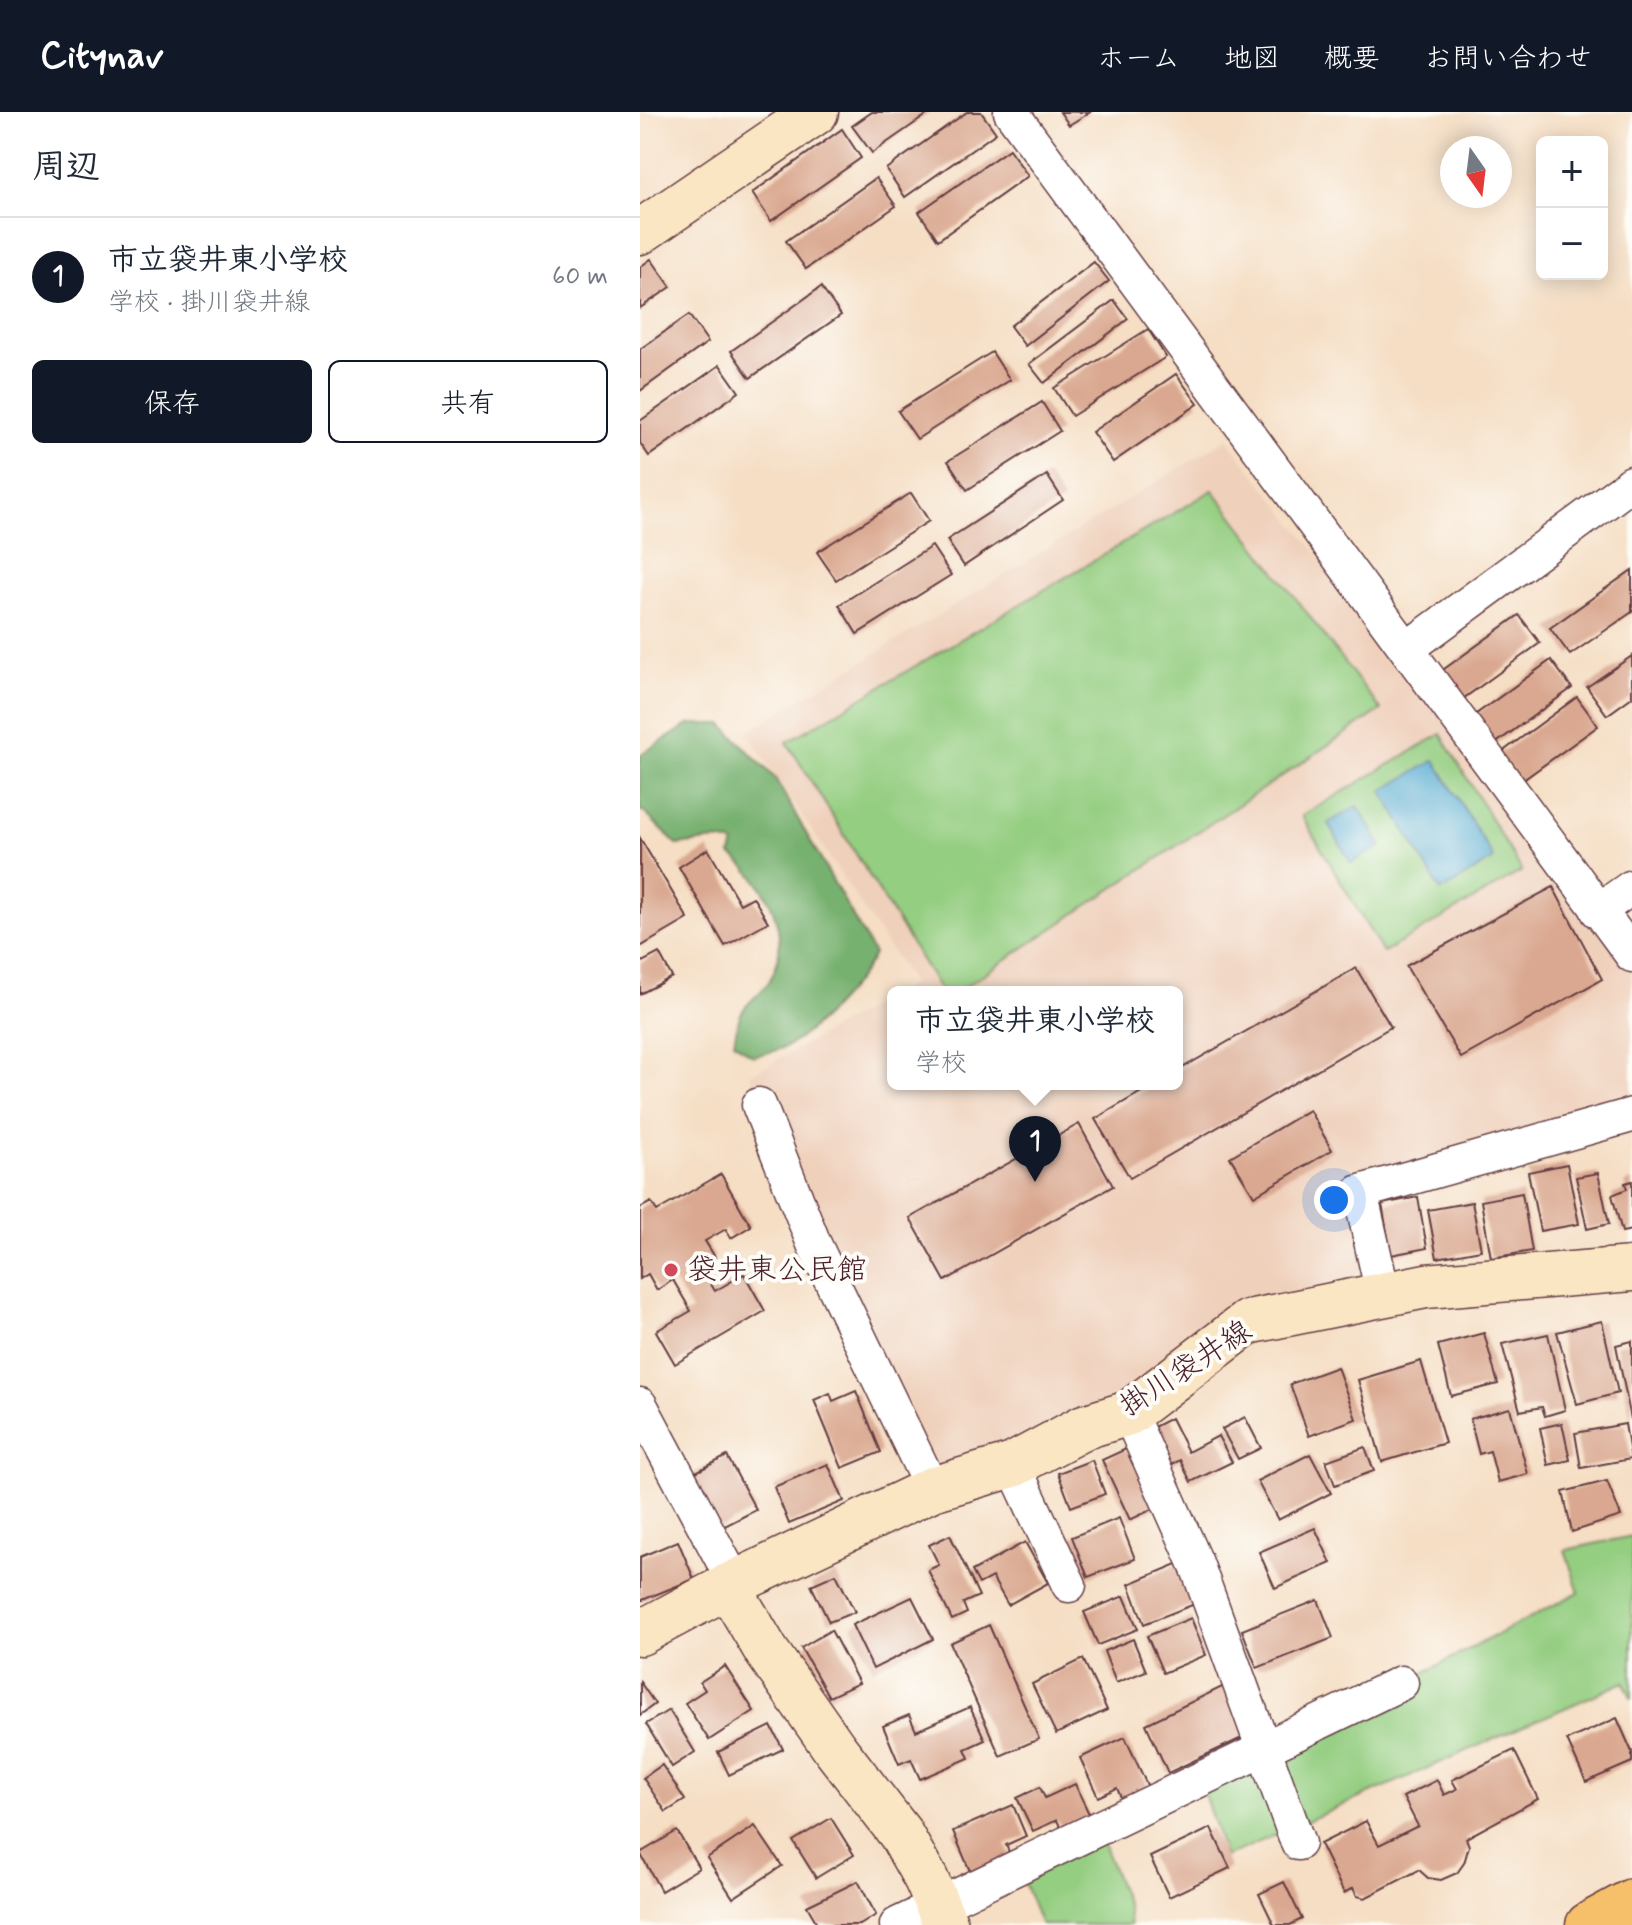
<!DOCTYPE html>
<html lang="ja">
<head>
<meta charset="utf-8">
<style>
  body { margin:0; font-family:Mynerve,"Klee One",sans-serif; background:#f2f2f3; color:#1f2937 }
  .controls { position:absolute; right:24px; top:24px; display:grid; overflow:hidden; border-radius:12px; box-shadow:0 4px 20px #0003 }
  .controls button { width:72px; height:72px; display:grid; place-items:center; padding:0; border:0; border-bottom:2px solid #e0e1e3; background:#fff; color:#1f2937; font:40px sans-serif }
  .compass { position:absolute; left:800px; top:24px; width:72px; height:72px; border-radius:50%; background:#fff; box-shadow:0 4px 20px #0003; rotate:166deg }
  .you { position:absolute; left:694px; top:1088px; width:28px; height:28px; margin:-20px; border:6px solid #fff; border-radius:50%; background:#1a73e8; box-shadow:0 0 0 12px #1a73e833 }
  .badge { display:grid; place-items:center; width:52px; height:52px; border-radius:50%; background:#111827; color:#fff; font-size:26px; font-weight:700 }
  .pin { position:absolute; translate:-50% -66px; filter:drop-shadow(0 2px 4px #0008) }
  .pin::after { content:''; position:absolute; top:42px; width:28px; height:24px; background:inherit; clip-path:polygon(0 0,100% 0,50% 100%) }
  .popup { position:absolute; left:247px; top:874px; width:296px; height:104px; box-sizing:border-box; display:grid; place-content:center; border-radius:12px; background:#fff; filter:drop-shadow(0 2px 6px #0005); font-size:26px; white-space:nowrap; color:#747a83 }
  .popup b { font-size:30px; color:#1f2937 }
  .popup::after { content:''; position:absolute; left:50%; top:100%; margin-left:-16px; border:16px solid transparent; border-top-color:#fff }
  .list { margin:0; padding:0; list-style:none }
  h2 { display:flex; justify-content:space-between; align-items:center; height:104px; margin:0; padding:0 32px; font-size:34px }
  h2 small { font-size:26px; font-weight:400; color:#747a83 }
  .list li { display:grid; grid-template-columns:52px 1fr auto; gap:24px; align-items:center; box-sizing:border-box; height:120px; padding:0 32px; border-top:2px solid #e0e1e3 }
  .list b { display:block; font-size:30px; white-space:nowrap }
  .list p { margin:0; font-size:26px; white-space:nowrap; color:#747a83 }
  .list em { font-size:26px; font-style:normal; color:#747a83 }
  .actions { display:flex; gap:16px; padding:24px 32px }
  .actions a { flex:1; padding:18px 0; border:2px solid #111827; border-radius:12px; text-align:center; font-size:28px; color:#111827 }
  .actions .main { background:#111827; color:#fff }
  .map { position:relative; flex:none; width:992px; height:1813px; overflow:hidden }
  header { display:flex; align-items:center; gap:48px; box-sizing:border-box; height:112px; padding:0 40px; background:#111827; color:#fff }
  header strong { font-size:38px }
  nav { display:flex; gap:44px; margin-inline-start:auto; font-size:28px }
  main { display:flex }
  aside { flex:1; background:#fff }
  .map>svg:first-child { display:block }
  .built { fill:#efd0bb }
  .green { fill:#94ce81; stroke:#6f7656; stroke-width:2 }
  .forest { fill:#77b16f; stroke:#60684d; stroke-width:2 }
  .water { fill:#57acd3; stroke:#50667f; stroke-width:2 }
  .building { fill:#daa890 }
  .lines { fill:none; stroke-linecap:round; stroke-linejoin:round }
  .street-casing { stroke:#643c42; stroke-width:37 }
  .secondary-casing { stroke:#643c42; stroke-width:47 }
  .highway-casing { stroke:#643c42; stroke-width:47 }
  .street { stroke:#fff; stroke-width:34 }
  .secondary { stroke:#fbe6c4; stroke-width:44 }
  .highway { stroke:#f6c06b; stroke-width:44 }
  .poi-dot { fill:#d1495b; stroke:#fdfcf7; stroke-width:3 }
  .labels { text-anchor:middle; dominant-baseline:central; stroke-width:8; stroke-linejoin:round; paint-order:stroke }
  .poi-label { font-size:30px; fill:#4a1f2b; stroke:#fdfcf7; text-anchor:start }
  .street-label { font-size:30px; fill:#4a1f2b; stroke:#fdfcf7 }
</style>
</head>
<body>
<header>
<strong>Citynav</strong>
<nav><a>ホーム</a><a>地図</a><a>概要</a><a>お問い合わせ</a></nav>
</header>
<main>
<aside>
<h2>周辺<small></small></h2>
<ul class="list">
<li><span class="badge">1</span><div><b>市立袋井東小学校</b><p>学校 · 掛川袋井線</p></div><em>60 m</em></li>
</ul>
<div class="actions"><a class="main">保存</a><a>共有</a></div>
</aside>
<div class="map">
<svg width="992" height="1813" viewBox="0 0 992 1813">
  <rect width="100%" height="100%" fill="#fdfcf7"/>
  <filter id="ink" filterUnits="userSpaceOnUse"><feTurbulence type="fractalNoise" baseFrequency=".0125" numOctaves="2"/><feDisplacementMap in="SourceGraphic" scale="16" xChannelSelector="R" yChannelSelector="G"/><feConvolveMatrix kernelMatrix="1 2 1 2 8 2 1 2 1" color-interpolation-filters="sRGB"/></filter>
  <filter id="wash" filterUnits="userSpaceOnUse"><feTurbulence type="fractalNoise" baseFrequency=".006" numOctaves="4" result="noise"/><feDisplacementMap in="SourceGraphic" scale="32" xChannelSelector="R" yChannelSelector="G"/><feGaussianBlur stdDeviation="1.8" result="paint"/><feColorMatrix in="noise" values="0 0 0 0 0 0 0 0 0 0 0 0 0 0 0 0 0 1.4 0 .05"/><feComposite in="paint" operator="in"/></filter>
  <g filter="url(#wash)">
    <rect width="100%" height="100%" fill="#f5dec4"/>
    <polygon class="built" points="587,327 992,843 992,999 720,1080 722,1161 608,1210 489,1301 292,1377 110,963 253,883 253,972 537,972 537,880 259,880 273,872 107,620"/>
    <g class="green">
      <polygon points="573,378 741,598 317,880 301,880 147,630"/>
      <polygon points="801,622 882,759 743,841 662,704"/>
      <polygon points="992,1424 992,1587 984,1570 585,1745 562,1676 939,1480 925,1438"/>
      <polygon points="457,1716 487,1793 490,1813 401,1813 380,1761"/>
    </g>
    <path class="forest" d="M50 612H82L135 666 234 842C221 869 175 918 149 933 139 939 124 941 113 944L94 930C96 921 97 908 102 900 109 888 123 880 130 868 154 826 128 769 91 743L94 731 76 728 37 733 3 699H0V643Z"/>
    <g class="water">
      <polygon points="795,648 854,747 801,779 742,679"/>
      <polygon points="718,694 741,734 711,751 688,711"/>
    </g>
    <g id="blocks">
      <g class="building">
        <polygon points="232,0 291,0 232,41 212,14"/>
        <polygon points="327,0 341,0 356,21 265,85 246,57"/>
        <polygon points="420,0 450,0 429,13"/>
        <polygon points="202,17 221,46 131,109 112,81"/>
        <polygon points="369,37 388,64 298,128 279,100"/>
        <polygon points="236,66 256,94 166,157 146,129"/>
        <polygon points="11,147 31,175 0,196 0,155"/>
        <polygon points="454,150 469,169 385,234 370,214"/>
        <polygon points="181,175 201,203 110,266 91,239"/>
        <polygon points="474,188 488,207 404,271 389,252"/>
        <polygon points="49,203 68,230 0,279 0,237"/>
        <polygon points="508,217 526,245 432,304 414,276"/>
        <polygon points="352,240 370,268 277,327 258,299"/>
        <polygon points="80,253 99,280 9,344 0,331 0,309"/>
        <polygon points="536,262 558,292 473,350 452,320"/>
        <polygon points="402,290 420,319 327,378 308,349"/>
        <polygon points="407,363 423,388 324,454 307,428"/>
        <polygon points="271,381 289,409 196,468 177,440"/>
        <polygon points="292,434 311,463 217,522 199,493"/>
        <polygon points="992,458 992,500 930,543 910,516"/>
        <polygon points="879,503 900,531 820,589 800,560"/>
        <polygon points="992,544 992,585 967,603 947,575"/>
        <polygon points="911,548 932,576 852,634 832,605"/>
        <polygon points="937,585 958,614 879,671 858,643"/>
        <polygon points="0,726 48,807 0,835"/>
        <polygon points="68,737 100,792 113,785 128,810 85,834 39,755"/>
        <polygon points="913,775 962,867 821,946 766,854"/>
        <polygon points="19,841 32,865 0,882 0,851"/>
        <polygon points="716,856 751,915 490,1066 455,1007 515,972 537,972 537,959"/>
        <polygon points="669,998 692,1038 614,1084 590,1045"/>
        <polygon points="439,1012 473,1074 305,1169 270,1106"/>
        <polygon points="927,1052 939,1112 900,1119 888,1060"/>
        <polygon points="958,1061 969,1112 947,1117 936,1065"/>
        <polygon points="81,1062 111,1114 91,1126 86,1117 65,1129 75,1145 60,1154 75,1179 104,1162 125,1199 35,1252 16,1219 51,1199 33,1168 17,1178 8,1162 0,1167 0,1096 11,1090 17,1099"/>
        <polygon points="992,1069 992,1118 982,1120 972,1083 987,1077 985,1071"/>
        <polygon points="882,1081 892,1139 851,1146 841,1089"/>
        <polygon points="778,1085 787,1136 751,1143 742,1092"/>
        <polygon points="832,1090 841,1138 797,1146 788,1098"/>
        <polygon points="962,1209 978,1281 937,1292 917,1220"/>
        <polygon points="844,1221 858,1272 811,1284 798,1233"/>
        <polygon points="908,1222 925,1298 905,1304 902,1295 880,1299 862,1232"/>
        <polygon points="992,1229 992,1307 991,1307 976,1233"/>
        <polygon points="781,1249 805,1331 742,1350 718,1268"/>
        <polygon points="697,1255 716,1307 669,1324 650,1272"/>
        <polygon points="216,1279 241,1340 202,1356 174,1288 190,1281 193,1289"/>
        <polygon points="870,1296 888,1362 858,1370 850,1339 839,1342 830,1307"/>
        <polygon points="605,1305 621,1336 598,1347 582,1317"/>
        <polygon points="531,1306 548,1340 578,1324 592,1350 551,1370 540,1348 527,1355 508,1318"/>
        <polygon points="922,1311 930,1348 908,1353 900,1316"/>
        <polygon points="985,1312 991,1347 941,1356 935,1321"/>
        <polygon points="725,1335 734,1359 695,1373 686,1349"/>
        <polygon points="488,1336 515,1396 490,1408 462,1348"/>
        <polygon points="670,1342 691,1381 638,1408 617,1369"/>
        <polygon points="87,1344 116,1398 81,1416 52,1362"/>
        <polygon points="452,1348 465,1382 431,1395 418,1361"/>
        <polygon points="188,1352 204,1389 149,1412 134,1375"/>
        <polygon points="967,1369 981,1404 932,1420 923,1380"/>
        <polygon points="479,1406 495,1447 448,1465 432,1425"/>
        <polygon points="675,1416 691,1451 635,1476 619,1440"/>
        <polygon points="310,1423 339,1484 323,1491 327,1501 312,1508 288,1458 299,1453 289,1433"/>
        <polygon points="38,1429 54,1467 0,1489 0,1445"/>
        <polygon points="385,1430 408,1471 368,1493 352,1465 339,1472 332,1459"/>
        <polygon points="542,1450 560,1490 504,1512 489,1472"/>
        <polygon points="196,1462 215,1500 189,1510 171,1473"/>
        <polygon points="484,1484 498,1517 458,1533 444,1500"/>
        <polygon points="272,1485 293,1527 233,1557 212,1513"/>
        <polygon points="678,1488 693,1526 617,1556 602,1518"/>
        <polygon points="551,1506 566,1543 523,1561 507,1524"/>
        <polygon points="349,1513 399,1627 360,1644 310,1531"/>
        <polygon points="191,1518 219,1571 189,1585 161,1536"/>
        <polygon points="493,1527 506,1559 476,1571 464,1539"/>
        <polygon points="443,1547 467,1598 416,1622 392,1572"/>
        <polygon points="85,1554 114,1599 69,1628 45,1591 65,1578 60,1570"/>
        <polygon points="0,1570 15,1592 0,1603"/>
        <polygon points="584,1574 606,1624 528,1661 506,1612"/>
        <polygon points="330,1595 345,1628 325,1637 329,1646 280,1667 271,1647 259,1652 243,1614 269,1603 276,1619"/>
        <polygon points="29,1598 55,1640 32,1655 6,1612"/>
        <polygon points="977,1606 992,1640 992,1650 946,1670 927,1628"/>
        <polygon points="131,1614 143,1637 89,1663 78,1640"/>
        <polygon points="485,1625 508,1675 482,1688 477,1676 458,1685 440,1646"/>
        <polygon points="874,1638 898,1687 826,1726 829,1734 824,1751 817,1761 801,1768 788,1766 779,1758 725,1786 717,1784 713,1776 704,1781 680,1732 726,1709 739,1733 778,1714 763,1685 797,1668 804,1683 817,1677 812,1668"/>
        <polygon points="22,1653 45,1688 26,1700 3,1666"/>
        <polygon points="435,1672 450,1704 421,1717 417,1708 393,1719 377,1686 400,1675 405,1686"/>
        <polygon points="373,1693 386,1724 366,1733 372,1747 332,1764 313,1719"/>
        <polygon points="191,1706 214,1743 176,1766 153,1729"/>
        <polygon points="115,1714 142,1754 93,1786 67,1746"/>
        <polygon points="571,1716 590,1756 529,1785 510,1745"/>
        <polygon points="37,1719 59,1756 21,1779 0,1741"/>
        <polygon points="218,1769 236,1803 220,1813 178,1813 167,1794"/>
        <polygon points="644,1770 662,1807 650,1813 634,1813 619,1782"/>
      </g>
    </g>
  </g>
  <g filter="url(#ink)">
    <use href="#blocks" fill-opacity="0" stroke="#643c42" stroke-width="2"/>
    <g class="lines">
      <g class="street-casing">
        <g id="street">
          <polyline points="371,0 992,843"/>
          <polyline points="768,536 992,371"/>
          <polyline points="958,799 992,775"/>
          <polyline points="119,993 174,1132 292,1377"/>
          <polyline points="743,1182 720,1080 992,1003"/>
          <polyline points="0,1293 95,1471"/>
          <polyline points="489,1301 556,1451 658,1731"/>
          <polyline points="373,1353 429,1473"/>
          <polyline points="257,1813 761,1571"/>
        </g>
      </g>
      <g class="secondary-casing">
        <g id="secondary">
          <polyline points="0,120 176,0"/>
          <polyline points="88,1474 127,1540 195,1637 260,1721 286,1767 306,1813"/>
          <polyline points="0,1521 88,1474 292,1377 373,1353 444,1315 489,1301 608,1210 786,1174 992,1157"/>
        </g>
      </g>
      <g class="highway-casing">
        <polyline id="highway" points="948,1813 992,1789"/>
      </g>
      <use href="#street" class="street"/>
      <use href="#secondary" class="secondary"/>
      <use href="#highway" class="highway"/>
    </g>
  </g>
  <circle class="poi-dot" cx="31" cy="1158" r="8"/>
  <g class="labels">
    <g class="poi-label">
      <text x="47" y="1158">袋井東公民館</text>
    </g>
    <g class="street-label">
      <text transform="translate(546 1257) rotate(-33)">掛川袋井線</text>
    </g>
  </g>
</svg>
<div class="controls">
<button>+</button>
<button>−</button>
</div>
<svg class="compass" viewBox="-18 -18 36 36"><path d="M0-13l5 13h-10z" fill="#e53935"/><path d="M0 13l5-13h-10z" fill="#747a83"/></svg>
<div class="you"></div>
<div class="pin badge" style="left:395px;top:1070px">1</div>
<div class="popup"><b>市立袋井東小学校</b>学校</div>
</div>
</main>
</body>
</html>
